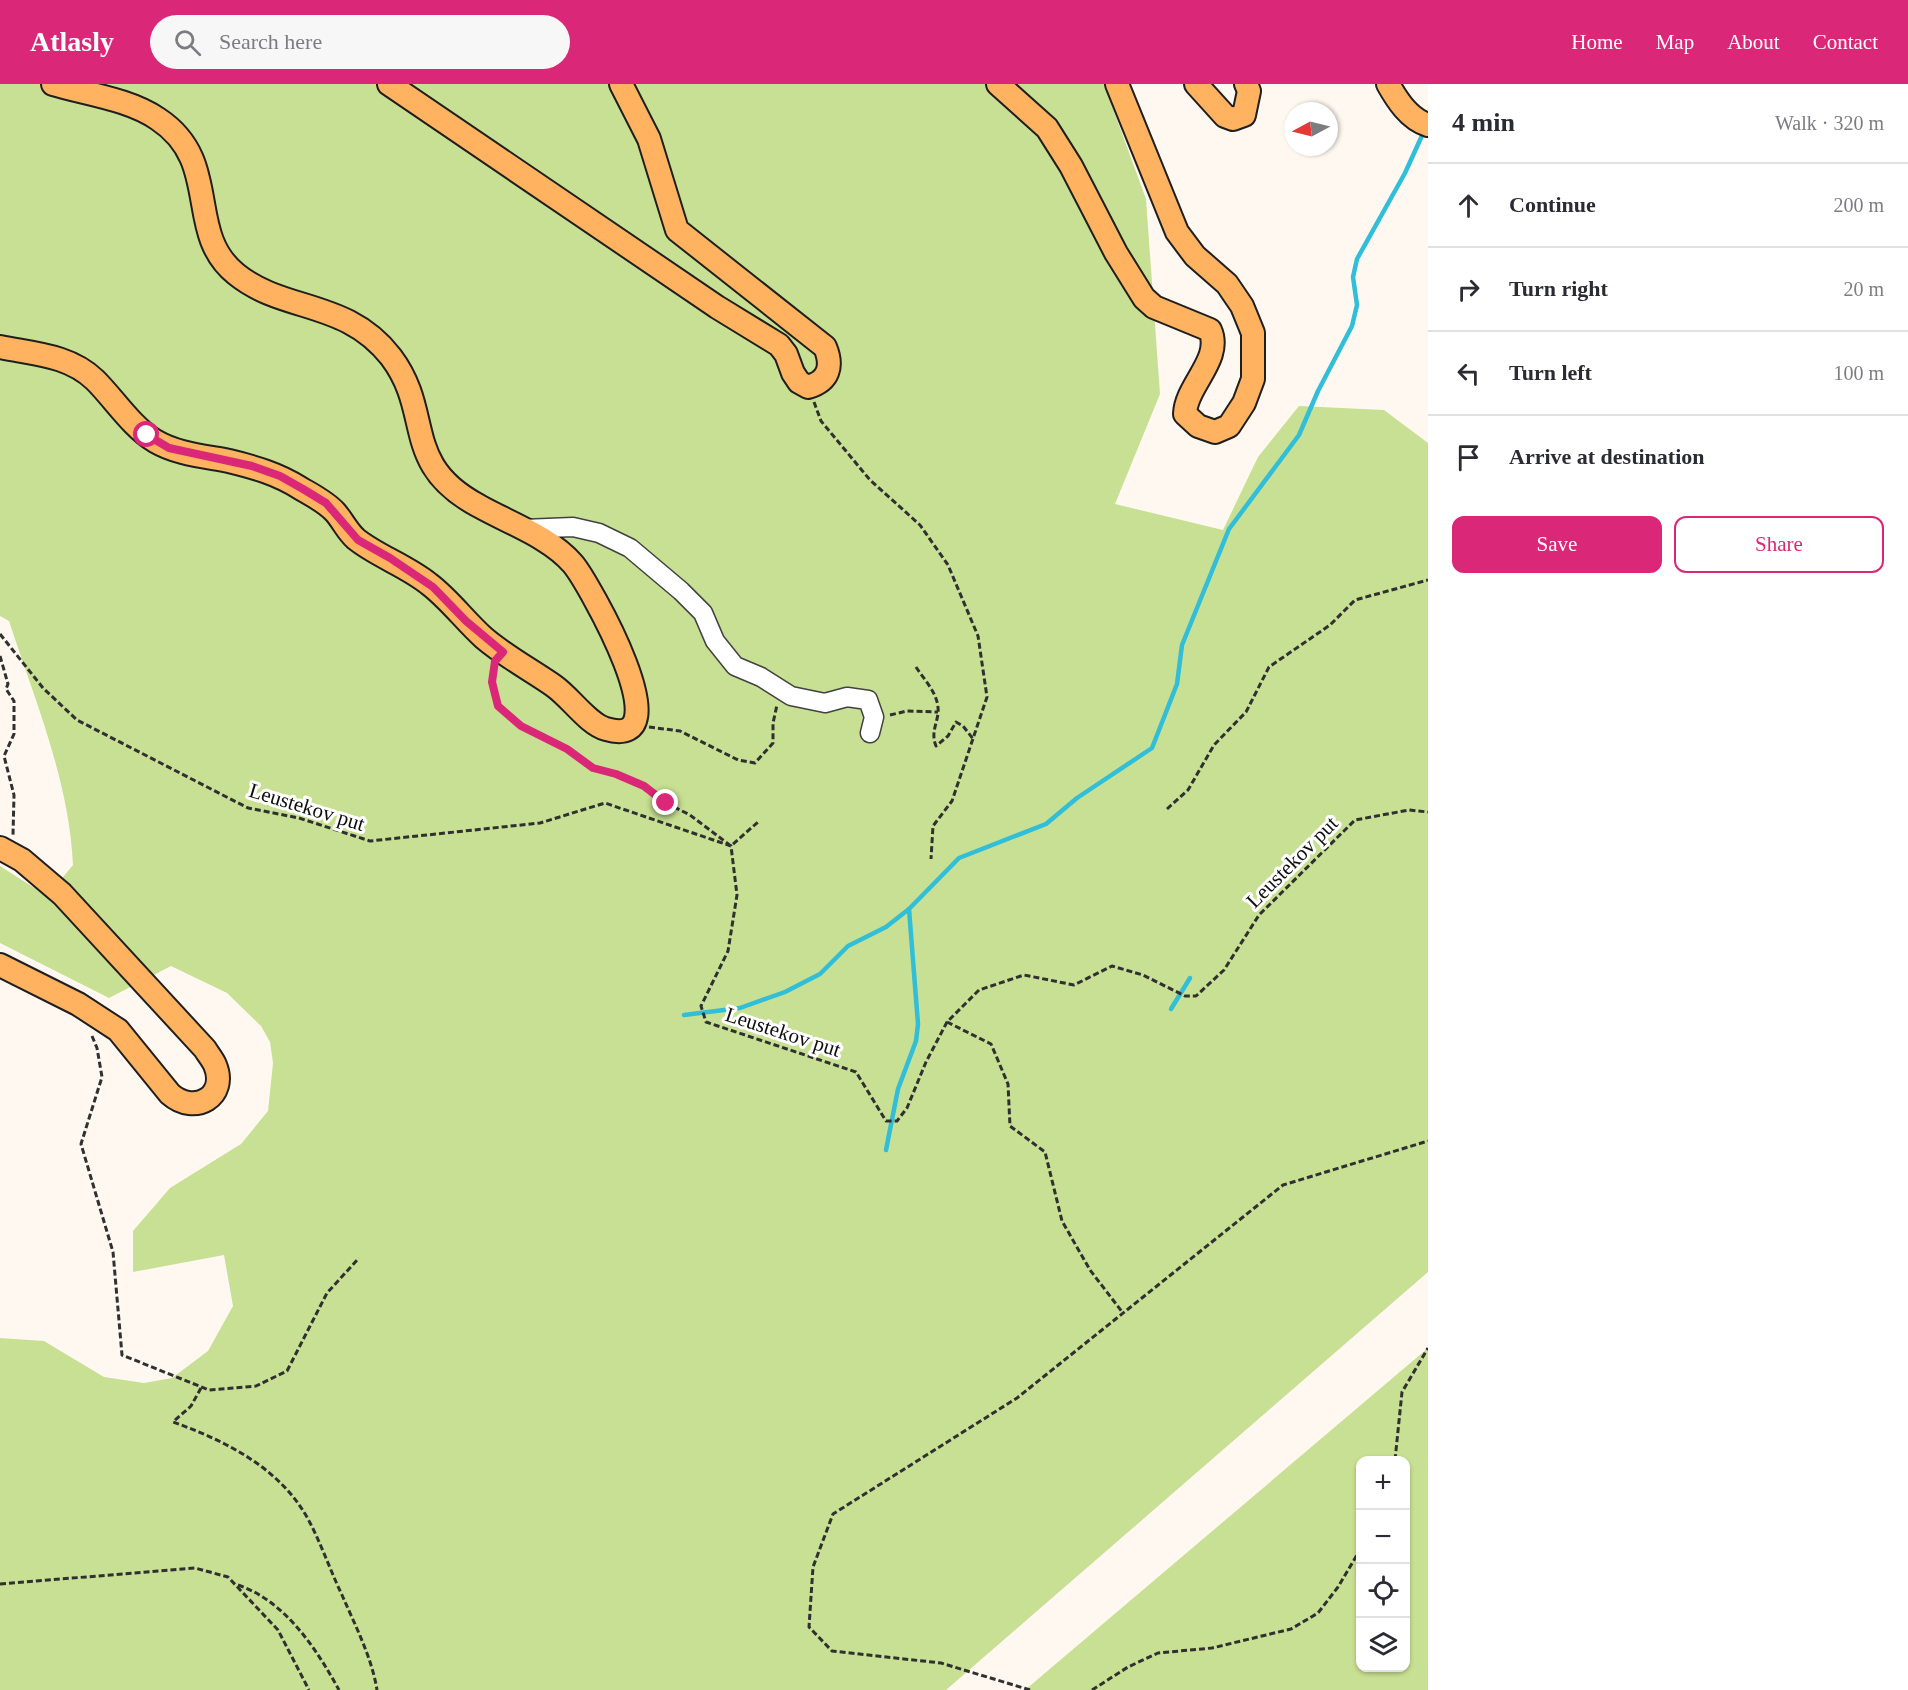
<!DOCTYPE html>
<html lang="en">
<head>
<meta charset="utf-8">
<style>
  body { margin:0; font-family:Georgia,serif; background:#f7f7f7; color:#2b2b33 }
  .controls { position:absolute; right:18px; bottom:18px; display:grid; overflow:hidden; border-radius:12px; box-shadow:0 2px 4px #0004 }
  .controls button { width:54px; height:54px; display:grid; place-items:center; padding:0; border:0; border-bottom:2px solid #e1e1e2; background:#fff; color:#2b2b33; font:30px sans-serif }
  .compass { position:absolute; left:1284px; top:18px; width:54px; height:54px; border-radius:50%; background:#fff; box-shadow:0 2px 4px #0004; rotate:263deg }
  .stop { position:absolute; width:18px; height:18px; margin:-14px; border:4px solid #db2777; border-radius:50%; background:#fff }
  .stop.end { background:#db2777; border-color:#fff; box-shadow:0 2px 6px #0008 }
  .list { margin:0; padding:0; list-style:none }
  h2 { display:flex; justify-content:space-between; align-items:center; height:78px; margin:0; padding:0 24px; font-size:26px }
  h2 small { font-size:20px; font-weight:400; color:#7c7c81 }
  .list li { display:grid; grid-template-columns:39px 1fr auto; gap:18px; align-items:center; box-sizing:border-box; height:84px; padding:0 24px; border-top:2px solid #e1e1e2 }
  .list b { display:block; font-size:22px; white-space:nowrap }
  .list em { font-size:20px; font-style:normal; color:#7c7c81 }
  .actions { display:flex; gap:12px; padding:18px 24px }
  .actions a { flex:1; padding:14px 0; border:2px solid #db2777; border-radius:12px; text-align:center; font-size:21px; color:#db2777 }
  .actions .main { background:#db2777; color:#fff }
  .icon { flex:none; width:33px; height:33px; fill:none; stroke:currentColor; stroke-width:2; stroke-linecap:round; stroke-linejoin:round }
  .map { position:relative; flex:none; width:1428px; height:1606px; overflow:hidden }
  header { display:flex; align-items:center; gap:36px; box-sizing:border-box; height:84px; padding:0 30px; background:#db2777; color:#fff }
  header strong { font-size:28px }
  nav { display:flex; gap:33px; margin-inline-start:auto; font-size:21px }
  .search { width:420px; height:54px; background:#f7f7f7; display:flex; align-items:center; gap:15px; box-sizing:border-box; padding:0 21px; border-radius:33px; color:#7c7c81; font-size:22px }
  main { display:flex }
  aside { flex:1; background:#fff }
  .map>svg:first-child { display:block }
  .forest { fill:#c8e093; fill-rule:evenodd }
  .lines { fill:none; stroke-linecap:round; stroke-linejoin:round }
  .stream { stroke:#30bed9; stroke-width:4.5 }
  .minor-casing { stroke:#414141; stroke-width:21 }
  .major-casing { stroke:#1f1f1f; stroke-width:26 }
  .path { stroke:#303030; stroke-width:3; stroke-dasharray:6 3; stroke-linecap:butt }
  .minor { stroke:#fff; stroke-width:18 }
  .major { stroke:#ffb260; stroke-width:22 }
  .route { stroke:#db2777; stroke-width:8 }
  .labels { text-anchor:middle; dominant-baseline:central; stroke-width:6; stroke-linejoin:round; paint-order:stroke }
  .street-label { font-size:21px; fill:#0e0e0e; stroke:#fff }
</style>
</head>
<body>
<header>
<strong>Atlasly</strong>
<div class="search"><svg class="icon" aria-label="search" viewBox="0 0 24 24"><circle cx="10" cy="10" r="6"/><path d="M15 15l6 6"/></svg>Search here</div>
<nav><a>Home</a><a>Map</a><a>About</a><a>Contact</a></nav>
</header>
<main>
<div class="map">
<svg width="1428" height="1606" viewBox="0 0 1428 1606">
  <rect width="100%" height="100%" fill="#fff8f0"/>
  <g class="forest">
    <path d="M0 0H1104L1146 115 1160 310 1115 420 1223 446 1258 373 1299 322 1384 326 1428 359V1188L946 1606H0V1254L44 1257 104 1293 144 1299 172 1294 208 1267 233 1222 224 1171 133 1188V1147L170 1104 241 1060 268 1027 273 979 270 958 261 942 227 909 171 882 109 914 0 859V782L47 812 73 781C69 696 35 617 9 537L0 532Z"/>
    <path d="M1428 1264V1606H1025ZM1360 1376H1406V1584H1360Z"/>
  </g>
  <g class="lines">
    <g class="stream">
      <polyline points="1171,925 1190,894"/>
      <polyline points="684,931 740,924 785,908 820,890 848,862 886,843 909,825 959,774 1046,740 1077,714 1152,664 1177,600 1182,561 1229,445 1299,351 1318,307 1352,242 1357,221 1353,193 1357,175 1405,89 1425,45"/>
      <polyline points="886,1066 898,1005 916,957 918,940 909,825"/>
    </g>
    <g class="minor-casing">
      <polyline id="minor" points="523,445 573,443 599,449 630,464 681,507 703,529 715,557 735,582 761,593 791,612 825,619 847,613 868,616 874,633 870,649"/>
    </g>
    <g class="major-casing">
      <g id="major">
        <path d="M389 0 717 223 779 261 786 270 793 289 799 298 808 303C829 297 833 282 825 263L677 146 649 55 621 0"/>
        <path d="M998 0 1047 44 1071 82 1116 169 1144 214 1154 223 1210 246C1223 275 1186 301 1185 330L1198 342 1215 348 1229 342 1244 319 1253 295V249L1242 222 1227 200 1195 172 1177 148 1117 0"/>
        <polyline points="1196,0 1225,32 1233,35 1244,31 1249,7 1246,0"/>
        <path d="M1388 0C1397 16 1409 35 1428 41"/>
        <path d="M0 263C34 270 69 271 95 296 115 316 131 342 155 357 177 370 203 372 229 377 254 383 278 390 300 404 312 411 326 418 335 428 343 437 347 447 356 455 377 472 407 482 429 500 449 515 465 537 484 554 505 572 531 586 554 602 571 614 588 640 606 645 685 668 588 498 573 480 550 453 509 439 479 422 400 380 434 330 391 273 346 215 284 229 236 190 184 148 223 78 158 35 129 15 86 10 53 0"/>
        <path d="M0 764 22 776 62 810 205 965C208 970 213 976 215 981 228 1012 195 1032 170 1010L118 946 78 920 0 881"/>
      </g>
    </g>
    <g class="path">
      <polyline points="814,318 821,337 870,396 920,441 948,481 978,552 987,613 952,717 933,742 931,775"/>
      <polyline points="0,550 43,604 77,636 248,724 299,734 370,757 540,739 605,719 731,762 737,811 728,867 701,922 706,938 856,988 886,1037 897,1037 907,1024 926,978 947,938 979,906 1024,891 1074,901 1112,882 1143,891 1185,912 1196,912 1224,886 1259,831 1355,736 1409,726 1428,728"/>
      <polyline points="0,572 8,600 6,605 14,617 14,650 4,672 14,711 13,751"/>
      <path d="M916 583C925 597 940 611 938 630 936 642 931 650 936 662L948 652 956 638 963 642 974 656"/>
      <polyline points="494,585 492,598 498,622 521,642 567,665 593,684 616,690 644,702 666,719 690,731 731,762 758,738"/>
      <polyline points="890,631 907,627 938,628"/>
      <polyline points="649,643 680,647 738,676 755,679 773,659 773,639 777,621"/>
      <polyline points="1167,725 1188,706 1214,661 1246,628 1269,583 1330,541 1355,516 1428,496"/>
      <polyline points="947,938 991,960 1008,1000 1010,1042 1045,1068 1062,1137 1090,1186 1123,1229"/>
      <polyline points="92,952 97,964 102,993 81,1060 113,1168 122,1271 209,1306 256,1302 287,1287 327,1209 359,1174"/>
      <path d="M201 1304 191 1322 173 1338C226 1357 280 1384 308 1435 321 1459 330 1486 342 1511 355 1541 372 1574 377 1606"/>
      <polyline points="1395,1376 1402,1308 1428,1264"/>
      <polyline points="0,1500 195,1484 228,1493 278,1546 309,1606"/>
      <path d="M238 1501C285 1517 316 1564 339 1606"/>
      <polyline points="1030,1606 941,1579 832,1567 809,1543 813,1483 833,1430 1017,1314 1283,1101 1428,1057"/>
      <polyline points="1092,1606 1128,1583 1158,1569 1212,1564 1291,1545 1318,1529 1338,1503 1360,1466"/>
    </g>
    <use href="#minor" class="minor"/>
    <use href="#major" class="major"/>
  </g>
  <g class="lines">
    <polyline class="route" points="147,351 169,364 252,382 280,392 303,405 326,419 358,456 390,474 433,503 466,537 503,568 495,577 492,598 498,622 521,642 567,665 593,684 616,690 644,702 666,719"/>
  </g>
  <g class="labels">
    <g class="street-label">
      <text transform="translate(307 723) rotate(17)">Leustekov put</text>
      <text transform="translate(1292 778) rotate(-45)">Leustekov put</text>
      <text transform="translate(783 948) rotate(18)">Leustekov put</text>
    </g>
  </g>
</svg>
<div class="controls">
<button>+</button>
<button>−</button>
<button><svg class="icon" aria-label="locate" viewBox="0 0 24 24"><circle cx="12" cy="12" r="6"/><path d="M12 2v4M12 18v4M2 12h4M18 12h4"/></svg></button>
<button><svg class="icon" aria-label="layers" viewBox="0 0 24 24"><path d="M12 4l9 5-9 5-9-5zM3 14l9 5 9-5"/></svg></button>
</div>
<svg class="compass" viewBox="-18 -18 36 36"><path d="M0-13l5 13h-10z" fill="#e53935"/><path d="M0 13l5-13h-10z" fill="#7c7c81"/></svg>
<div class="stop" style="left:147px;top:351px"></div>
<div class="stop end" style="left:666px;top:719px"></div>
</div>
<aside>
<h2>4 min<small>Walk · 320 m</small></h2>
<ul class="list">
<li><svg class="icon" aria-label="ahead" viewBox="0 0 24 24"><path d="M12 20V5M6 11l6-6 6 6"/></svg><div><b>Continue</b></div><em>200 m</em></li>
<li><svg class="icon" aria-label="right" viewBox="0 0 24 24"><path d="M7 20v-9h11M14 6l5 5-5 5"/></svg><div><b>Turn right</b></div><em>20 m</em></li>
<li><svg class="icon" aria-label="left" viewBox="0 0 24 24"><path d="M17 20v-9H6M10 6l-5 5 5 5"/></svg><div><b>Turn left</b></div><em>100 m</em></li>
<li><svg class="icon" aria-label="arrive" viewBox="0 0 24 24"><path d="M6 21V4h12l-3 4 3 4H6"/></svg><div><b>Arrive at destination</b></div></li>
</ul>
<div class="actions"><a class="main">Save</a><a>Share</a></div>
</aside>
</main>
</body>
</html>
